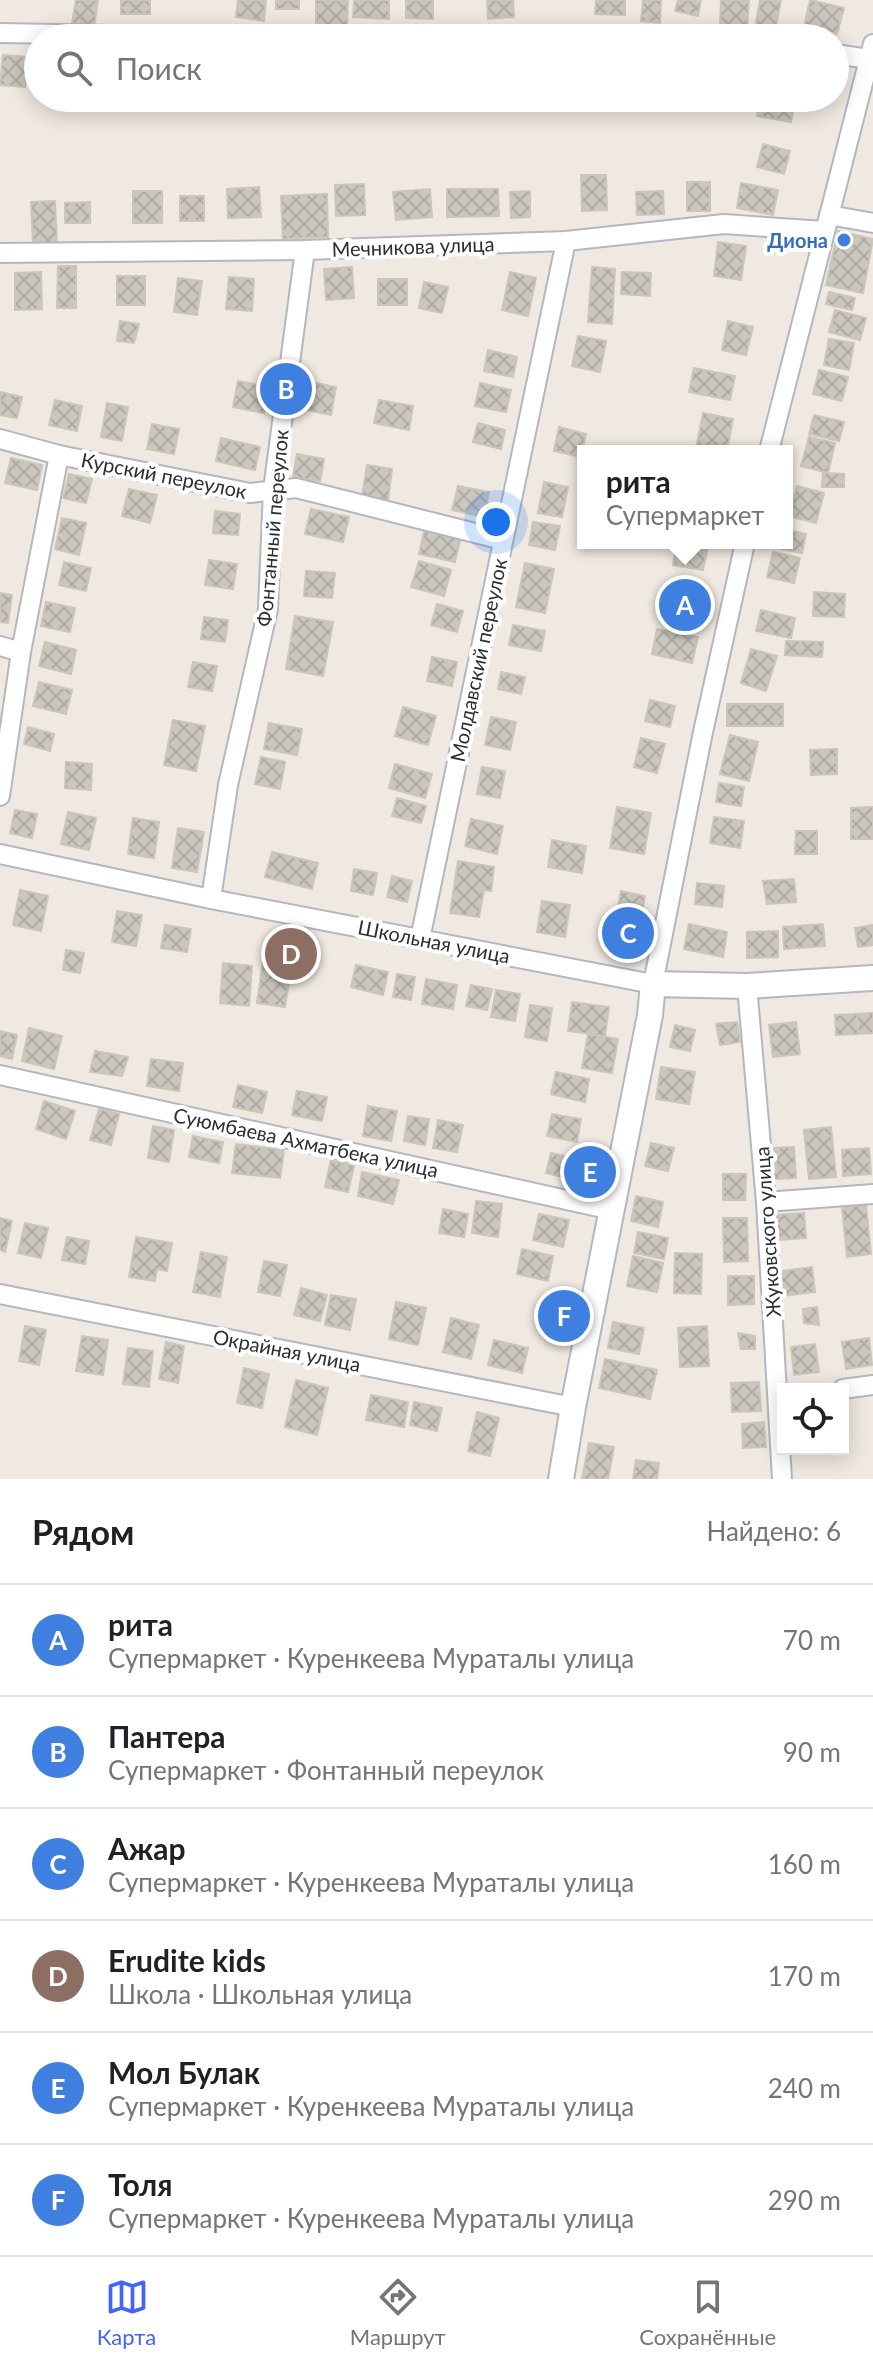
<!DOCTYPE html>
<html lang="ru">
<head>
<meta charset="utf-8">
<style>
  body { margin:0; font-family:Lato,sans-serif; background:#f2f2f2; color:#202124 }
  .controls { position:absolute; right:24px; bottom:24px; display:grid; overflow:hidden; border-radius:0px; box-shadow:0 4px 20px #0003 }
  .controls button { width:72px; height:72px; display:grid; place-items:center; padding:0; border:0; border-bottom:2px solid #e0e0e0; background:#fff; color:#202124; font:40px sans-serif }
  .you { position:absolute; left:496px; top:522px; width:28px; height:28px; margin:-20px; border:6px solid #fff; border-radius:50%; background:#1a73e8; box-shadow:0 0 0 12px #1a73e833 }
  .badge { display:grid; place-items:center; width:52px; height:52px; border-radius:50%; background:#4264fb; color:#fff; font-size:26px; font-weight:700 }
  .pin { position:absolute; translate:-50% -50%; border:4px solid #fff; box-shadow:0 2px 8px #0006 }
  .popup { position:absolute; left:577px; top:445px; width:216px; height:104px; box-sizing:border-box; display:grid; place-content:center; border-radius:0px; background:#fff; filter:drop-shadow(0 2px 6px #0005); font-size:26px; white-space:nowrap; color:#757577 }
  .popup b { font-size:30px; color:#202124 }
  .popup::after { content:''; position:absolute; left:50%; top:100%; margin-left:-16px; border:16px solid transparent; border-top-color:#fff }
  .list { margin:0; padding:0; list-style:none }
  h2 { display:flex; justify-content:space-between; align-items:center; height:104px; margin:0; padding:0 32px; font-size:34px }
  h2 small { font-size:26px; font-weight:400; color:#757577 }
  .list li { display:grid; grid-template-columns:52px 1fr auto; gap:24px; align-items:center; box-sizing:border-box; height:112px; padding:0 32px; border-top:2px solid #e0e0e0 }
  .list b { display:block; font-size:30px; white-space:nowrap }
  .list p { margin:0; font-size:26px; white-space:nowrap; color:#757577 }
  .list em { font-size:26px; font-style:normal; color:#757577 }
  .icon { flex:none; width:44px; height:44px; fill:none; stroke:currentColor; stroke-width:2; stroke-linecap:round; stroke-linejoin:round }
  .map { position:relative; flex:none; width:873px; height:1479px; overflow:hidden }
  .search { position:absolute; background:#fff; box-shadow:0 4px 20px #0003; left:24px; right:24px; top:24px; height:88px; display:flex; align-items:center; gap:20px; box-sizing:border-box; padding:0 28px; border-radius:44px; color:#757577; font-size:30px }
  .sheet { height:776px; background:#fff }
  nav { display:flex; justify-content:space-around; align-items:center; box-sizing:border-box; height:112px; border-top:2px solid #e0e0e0; background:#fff; font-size:22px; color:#757577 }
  nav a { display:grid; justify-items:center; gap:4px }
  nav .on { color:#4264fb }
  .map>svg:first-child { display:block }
  .building { fill:url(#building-cross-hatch); stroke:#cbc5ba; stroke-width:2 }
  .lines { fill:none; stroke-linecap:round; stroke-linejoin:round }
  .minor-casing { stroke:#b4b7c1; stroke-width:22 }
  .tertiary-casing { stroke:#b4b7c1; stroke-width:28 }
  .minor { stroke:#fff; stroke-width:18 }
  .tertiary { stroke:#fff; stroke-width:24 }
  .shop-dot { fill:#3f7fe0; stroke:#fff; stroke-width:3 }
  .labels { text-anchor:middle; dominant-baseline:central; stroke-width:8; stroke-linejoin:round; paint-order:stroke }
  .shop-label { font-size:20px; font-weight:bold; fill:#366cbe; stroke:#fff; text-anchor:end }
  .street-label { font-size:20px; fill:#2e2e2e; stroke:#fff }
</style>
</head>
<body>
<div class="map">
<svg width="873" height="1479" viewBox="0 0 873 1479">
  <defs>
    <pattern id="building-cross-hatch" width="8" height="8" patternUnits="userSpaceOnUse" patternTransform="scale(2)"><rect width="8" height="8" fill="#cbc7bf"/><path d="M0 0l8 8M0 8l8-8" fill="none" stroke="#afaba4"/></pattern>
  </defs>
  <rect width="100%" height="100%" fill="#efe9e1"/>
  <g class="building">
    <polygon points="76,0 98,0 94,27 72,23"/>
    <rect x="121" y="0" width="29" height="14"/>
    <polygon points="238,0 266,0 264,21 236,17"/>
    <rect x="276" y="0" width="23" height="9"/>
    <polygon points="316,0 348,0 347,26 316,26"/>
    <polygon points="354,0 389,0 389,19 353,17"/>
    <polygon points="406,0 433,0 433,19 406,18"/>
    <polygon points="487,0 513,0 514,17 488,19"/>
    <polygon points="596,0 625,0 625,15 595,14"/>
    <polygon points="643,0 661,0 660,23 641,21"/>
    <polygon points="678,0 701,0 698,16 675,11"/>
    <polygon points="721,0 749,0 747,29 720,27"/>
    <polygon points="760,0 781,0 775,32 755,28"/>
    <polygon points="810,0 844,8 837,34 804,27"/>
    <polygon points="3,55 27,57 25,87 0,85"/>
    <polygon points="761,98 796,98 791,122 757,116"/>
    <polygon points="763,144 790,151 784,174 757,167"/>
    <polygon points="581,175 606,175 607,210 582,211"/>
    <rect x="687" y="182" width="23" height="29"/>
    <polygon points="741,183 778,190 773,215 737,208"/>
    <polygon points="364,184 365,215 336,216 335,185"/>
    <polygon points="259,187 261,217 228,218 227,189"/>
    <polygon points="430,189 432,217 396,220 393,192"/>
    <polygon points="447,189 498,189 499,216 447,217"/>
    <rect x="133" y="191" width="29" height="32"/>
    <polygon points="530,191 530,217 511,218 510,192"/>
    <polygon points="663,191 664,214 637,215 636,192"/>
    <polygon points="327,194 328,237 283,239 281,196"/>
    <rect x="180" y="196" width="24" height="25"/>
    <polygon points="55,201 57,243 33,244 31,202"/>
    <polygon points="90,202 90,223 65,223 65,203"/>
    <polygon points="838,231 873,239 863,293 826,285"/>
    <polygon points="718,242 746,246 741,280 714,276"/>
    <polygon points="58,266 76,266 76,308 57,308"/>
    <polygon points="352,267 354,298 326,300 324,269"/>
    <polygon points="592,267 615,269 612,324 588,322"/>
    <polygon points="41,272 42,309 15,310 15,273"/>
    <polygon points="510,272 536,278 528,316 502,310"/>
    <polygon points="622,272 651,273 650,296 621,294"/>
    <rect x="117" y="276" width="28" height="29"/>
    <polygon points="229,277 254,279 252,311 226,309"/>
    <polygon points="178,278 202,281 197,315 174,312"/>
    <rect x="378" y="279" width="29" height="26"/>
    <polygon points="424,282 448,287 442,313 419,308"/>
    <polygon points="829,292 855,298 852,310 826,304"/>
    <polygon points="835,310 866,318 860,340 829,332"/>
    <polygon points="120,321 139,324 134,343 117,341"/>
    <polygon points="728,321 753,327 746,355 722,350"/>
    <polygon points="578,336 606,341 600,372 572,366"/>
    <polygon points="829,339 854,343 849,370 824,365"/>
    <polygon points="488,350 517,357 513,377 484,371"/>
    <polygon points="694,368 735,376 730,400 689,392"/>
    <polygon points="819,370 848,377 842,401 813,394"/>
    <polygon points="238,381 269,387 264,413 233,407"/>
    <polygon points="312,382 336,387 331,415 306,410"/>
    <polygon points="480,383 511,390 506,412 475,406"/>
    <polygon points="0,392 22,397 17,418 0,415"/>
    <polygon points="55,400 82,406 77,431 49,425"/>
    <polygon points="379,400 413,406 409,430 374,423"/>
    <polygon points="107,403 128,407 122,441 101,437"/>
    <polygon points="703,413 733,419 727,451 696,449"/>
    <polygon points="814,415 844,422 839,441 809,434"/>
    <polygon points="478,423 505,430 501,449 473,442"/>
    <polygon points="152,424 179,429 174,454 147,449"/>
    <polygon points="559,427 586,434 581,457 554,451"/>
    <polygon points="809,437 835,443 828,473 801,466"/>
    <polygon points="221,438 260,447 255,470 216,461"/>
    <polygon points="297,454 324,459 320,481 293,477"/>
    <polygon points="11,458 42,465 37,490 5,483"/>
    <polygon points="367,465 392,469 388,500 362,496"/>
    <polygon points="823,473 844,474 844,487 822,487"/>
    <polygon points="69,474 92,479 86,503 63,498"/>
    <polygon points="544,482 568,487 562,517 538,513"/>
    <polygon points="458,486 489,492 484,517 452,510"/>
    <polygon points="797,486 824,493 816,523 789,516"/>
    <polygon points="129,489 157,495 150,523 122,516"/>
    <polygon points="311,509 349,517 343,542 305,534"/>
    <polygon points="215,511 240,514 238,535 213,533"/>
    <polygon points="62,518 86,523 79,555 55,549"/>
    <polygon points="533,522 560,526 555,550 529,545"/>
    <polygon points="425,528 461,536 455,562 419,554"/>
    <polygon points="787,530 806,534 802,553 773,547 774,543 787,543"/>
    <polygon points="677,543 708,547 703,570 673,565"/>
    <polygon points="773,552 800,558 794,583 767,577"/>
    <polygon points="209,560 237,564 233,589 205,585"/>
    <polygon points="419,561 451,570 444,596 411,587"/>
    <polygon points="64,562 91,568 86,591 59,585"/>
    <polygon points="525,563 554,569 545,613 516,607"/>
    <polygon points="306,571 335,573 332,598 304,596"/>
    <polygon points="675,589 702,594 697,626 669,621"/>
    <polygon points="814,592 845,594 844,617 813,616"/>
    <polygon points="0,593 12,595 8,623 0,622"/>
    <polygon points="46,602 75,608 70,632 41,626"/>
    <polygon points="437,604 463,611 457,632 431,625"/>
    <polygon points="761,610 795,618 791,638 756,631"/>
    <polygon points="295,616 333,622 323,676 286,669"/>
    <polygon points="204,617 228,620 225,642 201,639"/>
    <polygon points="513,625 545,631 541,651 509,645"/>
    <polygon points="657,629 698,637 692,663 652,654"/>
    <polygon points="786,641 823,642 822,657 785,655"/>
    <polygon points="45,642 76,650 71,674 39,666"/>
    <polygon points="751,649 777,656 766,691 741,683"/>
    <polygon points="432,657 457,662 452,686 427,681"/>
    <polygon points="193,662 217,666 212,691 188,687"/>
    <polygon points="501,672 525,677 521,694 498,689"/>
    <polygon points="39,682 72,690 66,714 33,706"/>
    <polygon points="650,700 675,706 670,727 645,721"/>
    <rect x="727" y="704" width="56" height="22"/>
    <polygon points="403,707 436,716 428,745 395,736"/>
    <polygon points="491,717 516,722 510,750 485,745"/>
    <polygon points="173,720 205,726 196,771 164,765"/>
    <polygon points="269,723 302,729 297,755 264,749"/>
    <polygon points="28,727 54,734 50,751 24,744"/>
    <polygon points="730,735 758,742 749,781 720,774"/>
    <polygon points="641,738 665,744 657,773 634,767"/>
    <polygon points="837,749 837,774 811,775 810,750"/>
    <polygon points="261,757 285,762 280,789 255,784"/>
    <polygon points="66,762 92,764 91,790 65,788"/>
    <polygon points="395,764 432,774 425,798 389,788"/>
    <polygon points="482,767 505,771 500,798 477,794"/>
    <polygon points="719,783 744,787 741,806 716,802"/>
    <polygon points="397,798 426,806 421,823 392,816"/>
    <polygon points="617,807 651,813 644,854 610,848"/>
    <polygon points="873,807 873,839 851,839 851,808"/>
    <polygon points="15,810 37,814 32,838 10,833"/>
    <polygon points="68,812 96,818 89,850 61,844"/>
    <polygon points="714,817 744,821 740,848 710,843"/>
    <polygon points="133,818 159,822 154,858 128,854"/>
    <polygon points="471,819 503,826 497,854 465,846"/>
    <polygon points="178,828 204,832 197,872 172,868"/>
    <polygon points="796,831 817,831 817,854 795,854"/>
    <polygon points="552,840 586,846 582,873 548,867"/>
    <polygon points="272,852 318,863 312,889 265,877"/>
    <polygon points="458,861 494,867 491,891 484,890 479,917 450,913"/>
    <polygon points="354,869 377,873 373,895 351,891"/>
    <polygon points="392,876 412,881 407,902 387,897"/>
    <polygon points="794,879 796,902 767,904 763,881"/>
    <polygon points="697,883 724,886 722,907 695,904"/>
    <polygon points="20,890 48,896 41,931 13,925"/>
    <polygon points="621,891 645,896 637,942 612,937"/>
    <polygon points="542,901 570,905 565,937 537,932"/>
    <polygon points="117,911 142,915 136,946 112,942"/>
    <polygon points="689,924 727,932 723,957 684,949"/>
    <polygon points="823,924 825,946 784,949 783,927"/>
    <polygon points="165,925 191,929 187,952 161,948"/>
    <polygon points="873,925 873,945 858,947 855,928"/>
    <polygon points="778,931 778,957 747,958 747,932"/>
    <polygon points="66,950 84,953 80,973 63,970"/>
    <polygon points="263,961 292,965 285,1007 257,1003"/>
    <polygon points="223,963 252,966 249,1006 220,1003"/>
    <polygon points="356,965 388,972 383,995 351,987"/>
    <polygon points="397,974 415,977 411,1000 393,997"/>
    <polygon points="426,979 457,985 453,1009 422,1004"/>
    <polygon points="471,985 492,989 487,1010 466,1006"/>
    <polygon points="496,990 520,994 515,1021 491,1017"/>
    <polygon points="572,1002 609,1007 605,1036 568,1031"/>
    <polygon points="530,1005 552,1008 547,1041 525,1037"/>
    <polygon points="873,1013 873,1033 858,1034 857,1014"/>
    <polygon points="857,1014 858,1034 836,1035 835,1015"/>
    <polygon points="737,1022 740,1042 720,1045 716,1024"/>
    <polygon points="796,1022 800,1054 773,1057 769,1025"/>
    <polygon points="675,1025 695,1030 690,1051 670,1047"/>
    <polygon points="29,1028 62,1036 54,1069 22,1061"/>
    <polygon points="0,1031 17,1035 12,1059 0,1056"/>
    <polygon points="588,1034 618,1039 612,1073 582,1068"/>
    <polygon points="95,1051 128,1057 122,1076 90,1072"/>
    <polygon points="151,1059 183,1063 179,1091 147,1086"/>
    <polygon points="661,1067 695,1072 689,1104 656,1099"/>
    <polygon points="556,1072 589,1079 585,1102 551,1094"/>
    <polygon points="238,1085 267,1092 262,1113 233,1107"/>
    <polygon points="297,1091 327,1097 322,1121 292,1115"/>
    <polygon points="44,1101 75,1111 66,1139 36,1129"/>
    <polygon points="368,1106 397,1111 391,1141 363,1136"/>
    <polygon points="99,1109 119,1114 111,1145 90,1140"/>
    <polygon points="552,1114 581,1119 577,1142 547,1136"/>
    <polygon points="408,1116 429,1119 425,1145 404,1141"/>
    <polygon points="438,1120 463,1125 457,1152 433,1148"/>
    <polygon points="153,1126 174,1130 169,1162 148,1158"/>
    <polygon points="831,1127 836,1177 809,1179 804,1130"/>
    <polygon points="193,1136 223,1142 219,1163 189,1157"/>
    <polygon points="651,1143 674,1148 668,1171 645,1166"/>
    <polygon points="236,1144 284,1150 280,1178 232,1173"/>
    <polygon points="794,1147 796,1178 773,1179 771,1148"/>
    <polygon points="869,1148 871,1174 843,1176 842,1150"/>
    <polygon points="551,1153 584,1161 579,1181 546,1173"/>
    <polygon points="331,1160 354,1166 348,1192 325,1187"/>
    <polygon points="362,1172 399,1180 393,1204 358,1196"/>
    <polygon points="723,1174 746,1174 745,1200 723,1200"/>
    <polygon points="636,1196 663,1202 658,1227 631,1221"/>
    <polygon points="476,1201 502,1204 498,1237 472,1233"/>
    <polygon points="866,1205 871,1254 847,1257 842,1207"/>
    <polygon points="443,1209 468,1214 464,1237 439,1233"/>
    <polygon points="804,1213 806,1238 777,1240 776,1215"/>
    <polygon points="539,1214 569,1220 563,1247 533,1240"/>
    <polygon points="0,1218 12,1221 5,1252 0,1250"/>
    <polygon points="723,1218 747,1218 748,1261 724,1262"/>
    <polygon points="25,1223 48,1228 41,1258 18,1253"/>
    <polygon points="638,1232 668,1238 664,1259 634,1253"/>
    <polygon points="67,1237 89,1241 85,1264 62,1260"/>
    <polygon points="136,1237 172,1243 167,1271 157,1269 155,1281 129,1277"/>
    <polygon points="522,1249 553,1256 548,1281 517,1274"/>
    <polygon points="201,1252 227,1257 220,1297 193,1292"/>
    <polygon points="675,1253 702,1254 701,1294 674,1293"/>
    <polygon points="633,1256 663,1263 657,1292 627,1286"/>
    <polygon points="264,1261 287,1265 280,1296 258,1292"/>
    <polygon points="812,1267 815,1292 784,1296 781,1271"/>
    <polygon points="728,1276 754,1276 754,1304 728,1305"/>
    <polygon points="301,1288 327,1295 320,1321 294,1315"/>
    <polygon points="331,1295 356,1299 350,1330 325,1325"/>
    <polygon points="396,1302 426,1308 418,1345 389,1339"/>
    <polygon points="817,1307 819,1325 804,1323 803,1309"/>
    <polygon points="451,1318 479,1325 471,1359 443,1352"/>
    <polygon points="613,1322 644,1328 639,1354 608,1348"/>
    <polygon points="25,1326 46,1330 39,1365 19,1361"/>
    <polygon points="707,1326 709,1366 680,1367 678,1328"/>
    <polygon points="738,1333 755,1336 755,1349 741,1349"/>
    <polygon points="82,1336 108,1340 103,1375 76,1371"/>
    <polygon points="869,1338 872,1365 846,1369 842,1342"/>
    <polygon points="494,1340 528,1348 522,1373 488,1365"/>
    <polygon points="166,1342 184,1346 178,1383 159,1379"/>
    <polygon points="815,1344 819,1372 794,1375 791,1347"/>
    <polygon points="128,1348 153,1351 149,1387 123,1384"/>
    <polygon points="605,1359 657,1370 650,1399 599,1388"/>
    <polygon points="244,1368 269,1374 262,1408 237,1403"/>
    <polygon points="296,1380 328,1388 317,1435 285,1427"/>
    <polygon points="759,1382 761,1411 732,1412 731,1383"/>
    <polygon points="371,1395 408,1402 404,1427 366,1420"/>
    <polygon points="414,1402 442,1408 437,1431 410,1425"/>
    <polygon points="477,1412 499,1418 490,1456 468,1451"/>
    <polygon points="764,1422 766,1447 743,1448 742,1424"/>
    <polygon points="589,1443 614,1447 608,1479 582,1479"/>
    <polygon points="636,1460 659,1463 657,1479 633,1479"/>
  </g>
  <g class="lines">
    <g class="minor-casing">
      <g id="minor">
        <polyline points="0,33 281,38"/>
        <polyline points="835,54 869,59"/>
        <polyline points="829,215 873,223"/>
        <polyline points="0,253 305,250 566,241 724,224 824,231"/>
        <polyline points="0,439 59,455 250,493 296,488 503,540"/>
        <polyline points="769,451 873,44"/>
        <polyline points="0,646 21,652"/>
        <polyline points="0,796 21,652 59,455"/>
        <polyline points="0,854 211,899 653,984 703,732 745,543"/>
        <polyline points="211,899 228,785 268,609 273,490 305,250"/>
        <polyline points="420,939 566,241"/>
        <polyline points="747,986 766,1202 782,1479"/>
        <polyline points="0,1075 612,1210"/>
        <polyline points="766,1202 873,1194"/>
        <polyline points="0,1294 573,1407"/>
        <polyline points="843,1389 873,1385"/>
      </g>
    </g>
    <g class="tertiary-casing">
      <polyline id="tertiary" points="561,1479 573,1407 650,1015 653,984 747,986 873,978"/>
    </g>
    <use href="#minor" class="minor"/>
    <use href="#tertiary" class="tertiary"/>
  </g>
  <circle class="shop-dot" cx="844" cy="240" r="8"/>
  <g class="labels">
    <g class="shop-label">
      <text x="828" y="240">Диона</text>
    </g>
    <g class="street-label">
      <text transform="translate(413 246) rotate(-2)">Мечникова улица</text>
      <text transform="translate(164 475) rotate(11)">Курский переулок</text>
      <text transform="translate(272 528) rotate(-85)">Фонтанный переулок</text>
      <text transform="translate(478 660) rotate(-78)">Молдавский переулок</text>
      <text transform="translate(434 941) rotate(11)">Школьная улица</text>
      <text transform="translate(306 1142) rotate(12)">Суюмбаева Ахматбека улица</text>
      <text transform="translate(767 1232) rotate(-94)">Жуковского улица</text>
      <text transform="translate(287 1350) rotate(11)">Окрайная улица</text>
    </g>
  </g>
</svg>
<div class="controls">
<button><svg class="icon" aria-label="locate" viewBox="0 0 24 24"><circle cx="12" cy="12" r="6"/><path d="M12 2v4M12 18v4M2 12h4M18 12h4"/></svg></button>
</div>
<div class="you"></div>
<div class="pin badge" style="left:685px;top:605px;background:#3f7fe0">A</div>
<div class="popup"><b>рита</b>Супермаркет</div>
<div class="pin badge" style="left:286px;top:389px;background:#3f7fe0">B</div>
<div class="pin badge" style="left:628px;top:933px;background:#3f7fe0">C</div>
<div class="pin badge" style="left:291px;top:954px;background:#8d6e63">D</div>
<div class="pin badge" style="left:590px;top:1172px;background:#3f7fe0">E</div>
<div class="pin badge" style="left:564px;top:1316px;background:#3f7fe0">F</div>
<div class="search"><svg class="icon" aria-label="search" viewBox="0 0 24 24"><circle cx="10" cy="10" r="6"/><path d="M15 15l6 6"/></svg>Поиск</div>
</div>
<section class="sheet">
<h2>Рядом<small>Найдено: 6</small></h2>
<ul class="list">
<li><span class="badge" style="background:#3f7fe0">A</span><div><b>рита</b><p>Супермаркет · Куренкеева Мураталы улица</p></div><em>70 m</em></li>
<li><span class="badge" style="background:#3f7fe0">B</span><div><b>Пантера</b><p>Супермаркет · Фонтанный переулок</p></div><em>90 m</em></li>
<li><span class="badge" style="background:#3f7fe0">C</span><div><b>Ажар</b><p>Супермаркет · Куренкеева Мураталы улица</p></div><em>160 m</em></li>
<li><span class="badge" style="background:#8d6e63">D</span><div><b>Erudite kids</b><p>Школа · Школьная улица</p></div><em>170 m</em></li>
<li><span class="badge" style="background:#3f7fe0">E</span><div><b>Мол Булак</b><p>Супермаркет · Куренкеева Мураталы улица</p></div><em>240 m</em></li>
<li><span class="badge" style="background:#3f7fe0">F</span><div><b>Толя</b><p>Супермаркет · Куренкеева Мураталы улица</p></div><em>290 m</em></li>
</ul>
</section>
<nav>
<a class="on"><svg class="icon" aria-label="map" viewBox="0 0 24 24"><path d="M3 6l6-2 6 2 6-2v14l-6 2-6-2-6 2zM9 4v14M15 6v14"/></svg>Карта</a>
<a><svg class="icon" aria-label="directions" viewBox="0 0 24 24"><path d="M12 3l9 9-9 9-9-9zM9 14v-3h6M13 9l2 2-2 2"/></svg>Маршрут</a>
<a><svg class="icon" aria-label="saved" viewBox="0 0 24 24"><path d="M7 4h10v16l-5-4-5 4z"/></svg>Сохранённые</a>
</nav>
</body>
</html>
